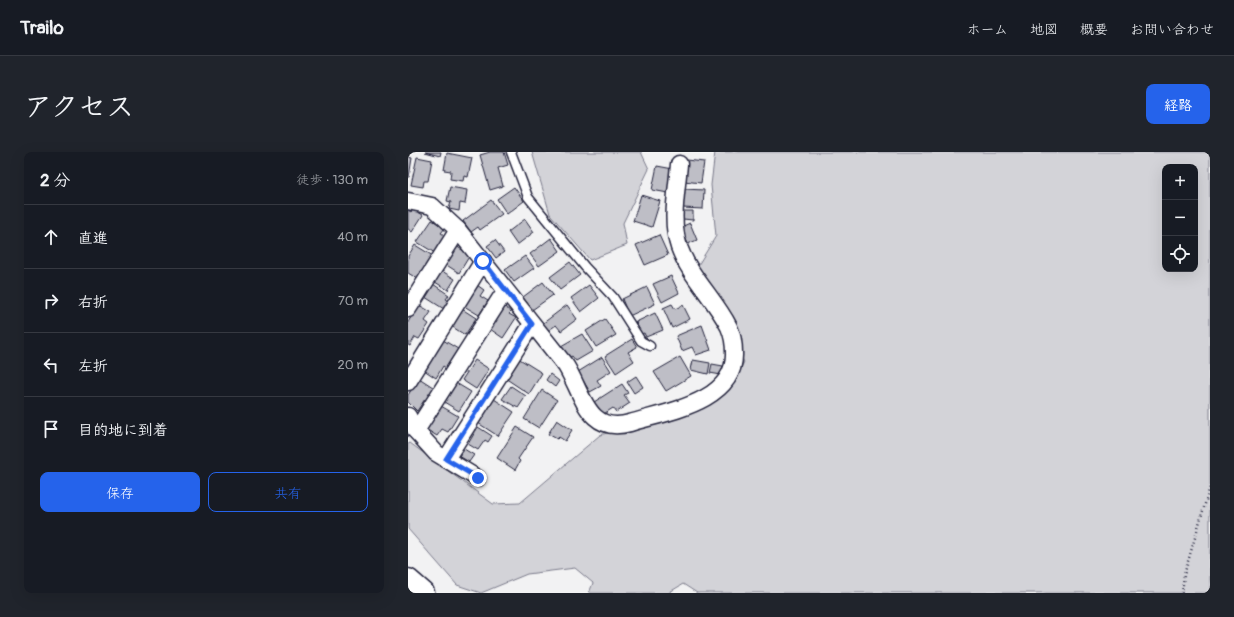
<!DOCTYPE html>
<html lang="ja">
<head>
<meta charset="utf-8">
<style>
  body { margin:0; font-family:Pangolin,"Klee One",sans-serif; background:#20242c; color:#f1f3f6 }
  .controls { position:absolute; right:12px; top:12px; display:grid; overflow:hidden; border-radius:8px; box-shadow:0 4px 16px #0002 }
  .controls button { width:36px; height:36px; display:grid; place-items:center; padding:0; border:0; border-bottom:1px solid #363941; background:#171b24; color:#f1f3f6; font:20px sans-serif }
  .stop { position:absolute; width:12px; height:12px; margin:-9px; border:3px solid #2563eb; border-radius:50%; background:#fff }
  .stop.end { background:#2563eb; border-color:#fff; box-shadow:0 1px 4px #0008 }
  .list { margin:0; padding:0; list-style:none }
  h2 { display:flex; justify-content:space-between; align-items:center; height:52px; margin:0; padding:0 16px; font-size:17px }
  h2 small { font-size:13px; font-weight:400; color:#9ea1a6 }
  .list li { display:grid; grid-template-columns:26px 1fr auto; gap:12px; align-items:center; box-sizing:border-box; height:64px; padding:0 16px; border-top:1px solid #363941 }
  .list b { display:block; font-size:15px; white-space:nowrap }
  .list em { font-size:13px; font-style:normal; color:#9ea1a6 }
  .actions { display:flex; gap:8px; padding:12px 16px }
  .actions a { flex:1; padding:9px 0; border:1px solid #2563eb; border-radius:8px; text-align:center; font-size:14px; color:#2563eb }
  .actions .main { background:#2563eb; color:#fff }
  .icon { flex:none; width:22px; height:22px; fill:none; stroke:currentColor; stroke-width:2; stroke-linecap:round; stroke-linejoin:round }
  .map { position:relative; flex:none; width:802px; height:441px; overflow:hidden; border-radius:8px }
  header { display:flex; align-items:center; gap:24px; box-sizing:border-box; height:56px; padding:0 20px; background:#171b24; border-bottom:1px solid #363941 }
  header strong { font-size:19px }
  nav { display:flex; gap:22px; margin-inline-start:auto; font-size:14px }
  .intro { display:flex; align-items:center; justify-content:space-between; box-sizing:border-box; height:96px; padding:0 24px }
  h1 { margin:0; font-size:28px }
  .button { padding:10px 18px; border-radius:8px; background:#2563eb; color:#fff; font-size:14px; font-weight:700 }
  main { display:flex; gap:24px; padding:0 24px }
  aside { flex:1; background:#171b24; border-radius:8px; box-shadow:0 4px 16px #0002 }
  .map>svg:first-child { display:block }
  .green { fill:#d3d3d8; stroke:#7a7a8a; fill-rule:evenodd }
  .building { fill:#bebec6; stroke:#22223b }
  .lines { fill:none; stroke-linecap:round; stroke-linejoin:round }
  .service-casing { stroke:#22223b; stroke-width:11 }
  .minor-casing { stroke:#22223b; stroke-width:19 }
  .secondary-casing { stroke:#22223b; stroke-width:25 }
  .path { stroke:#22223b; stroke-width:2.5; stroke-dasharray:1 3; stroke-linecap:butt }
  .service { stroke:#fff; stroke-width:8 }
  .minor { stroke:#fff; stroke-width:16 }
  .secondary { stroke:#fff; stroke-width:22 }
  .route { stroke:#2563eb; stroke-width:5 }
</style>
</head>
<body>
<header>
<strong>Trailo</strong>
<nav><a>ホーム</a><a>地図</a><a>概要</a><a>お問い合わせ</a></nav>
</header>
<div class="intro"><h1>アクセス</h1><a class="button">経路</a></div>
<main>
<aside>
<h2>2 分<small>徒歩 · 130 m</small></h2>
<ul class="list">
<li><svg class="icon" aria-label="ahead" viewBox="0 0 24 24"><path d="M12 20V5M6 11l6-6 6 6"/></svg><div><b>直進</b></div><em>40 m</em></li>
<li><svg class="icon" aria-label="right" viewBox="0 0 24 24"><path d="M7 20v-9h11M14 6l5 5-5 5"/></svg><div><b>右折</b></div><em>70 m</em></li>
<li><svg class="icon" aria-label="left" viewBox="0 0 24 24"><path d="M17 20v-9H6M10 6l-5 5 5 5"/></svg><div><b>左折</b></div><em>20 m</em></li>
<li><svg class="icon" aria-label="arrive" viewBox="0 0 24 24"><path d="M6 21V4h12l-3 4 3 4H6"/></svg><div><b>目的地に到着</b></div></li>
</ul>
<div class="actions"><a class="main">保存</a><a>共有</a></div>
</aside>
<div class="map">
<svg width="802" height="441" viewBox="0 0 802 441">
  <rect width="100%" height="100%" fill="#f2f2f3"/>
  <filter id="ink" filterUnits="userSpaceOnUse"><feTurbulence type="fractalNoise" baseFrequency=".025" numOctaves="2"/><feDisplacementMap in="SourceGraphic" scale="8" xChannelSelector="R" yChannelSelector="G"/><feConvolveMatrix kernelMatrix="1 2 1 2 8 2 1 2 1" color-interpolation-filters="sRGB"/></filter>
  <g filter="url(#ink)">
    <g class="green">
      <polygon points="124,0 233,0 241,17 215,71 219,93 182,108 142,62"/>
      <path d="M307 0H802V441H289L275 432 260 441H181L185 431 167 416 119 422 73 441 49 433 0 377V292L2 291 85 352 112 351 192 283 299 253 324 233 336 210 287 118 308 84 303 33ZM757 15H787V117H757Z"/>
    </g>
    <g class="building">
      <polygon points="17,0 33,0 32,4"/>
      <polygon points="82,0 96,0 100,13 90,16 95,34 82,38 72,3"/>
      <polygon points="39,1 64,6 60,25 56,24 55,29 42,27 43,19 36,18"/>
      <polygon points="0,5 4,6 1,25 0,25"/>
      <polygon points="9,5 24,8 20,29 16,29 15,35 3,33"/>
      <polygon points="279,8 296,10 293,31 276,29"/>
      <polygon points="249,14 265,17 260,41 244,38"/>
      <polygon points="42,35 59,38 57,52 52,51 51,59 41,57 43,50 39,49"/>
      <polygon points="106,35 116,49 99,62 89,47"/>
      <polygon points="276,37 296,38 295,57 275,56"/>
      <polygon points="233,43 252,49 244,75 225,69"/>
      <polygon points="83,48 94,62 72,78 70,75 63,80 55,69"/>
      <polygon points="5,57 15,63 4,80 0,77 0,58 3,60"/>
      <polygon points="275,59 285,59 285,68 275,67"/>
      <polygon points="117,67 126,80 109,93 100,80"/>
      <polygon points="24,68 37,76 33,81 38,84 27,101 9,90"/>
      <polygon points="282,71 289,88 280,92 273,75"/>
      <polygon points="251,83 260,103 237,113 228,93"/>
      <polygon points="143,86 152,99 131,114 122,102"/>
      <polygon points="87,88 96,100 88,106 79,94"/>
      <polygon points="7,93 25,104 10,127 0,121 0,104"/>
      <polygon points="48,94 62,103 51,121 37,112"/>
      <polygon points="117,104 126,116 106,130 97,118"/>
      <polygon points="162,110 172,123 152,138 142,125"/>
      <polygon points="34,119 47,127 40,138 27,130"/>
      <polygon points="263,124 271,141 254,150 245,132"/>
      <polygon points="135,130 145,143 124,158 115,145"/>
      <polygon points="25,132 41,143 38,147 41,149 36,157 17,145"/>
      <polygon points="69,133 76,138 72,144 80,149 71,163 56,154"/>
      <polygon points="181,133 191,146 173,160 163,146"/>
      <polygon points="239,135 247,152 221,164 214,147"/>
      <polygon points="264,152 267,157 275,153 282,167 264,176 255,156"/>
      <polygon points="11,153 23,160 17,169 21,172 11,187 7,185 2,194 0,193 0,170"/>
      <polygon points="159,153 169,167 153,179 148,173 140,179 134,172"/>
      <polygon points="97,155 103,160 101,162 108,166 95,186 82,177"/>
      <polygon points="54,157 68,166 57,183 43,174"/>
      <polygon points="247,161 255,178 238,185 236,181 233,182 228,170"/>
      <polygon points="197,167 208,183 188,195 178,179"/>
      <polygon points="294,173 303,198 288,203 284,195 274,199 268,184"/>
      <polygon points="174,182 185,199 168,209 164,204 161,206 153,194"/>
      <polygon points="224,187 229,195 220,200 226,209 208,221 197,204"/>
      <polygon points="35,188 50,197 38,216 35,214 28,226 16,218"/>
      <polygon points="194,205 203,219 189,228 193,234 182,240 170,220"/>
      <polygon points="272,205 283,224 258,239 246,220"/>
      <polygon points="110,206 134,221 121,242 97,226"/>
      <polygon points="67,208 81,217 68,237 54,228"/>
      <polygon points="285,208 302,211 300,222 283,218"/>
      <polygon points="304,212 315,214 313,223 302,221"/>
      <polygon points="142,222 151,229 147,235 138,228"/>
      <polygon points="228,224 235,235 226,241 219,230"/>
      <polygon points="11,226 28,237 20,250 17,247 9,259 0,250 0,243"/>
      <polygon points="48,231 63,240 51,259 36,250"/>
      <polygon points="214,232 220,241 216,243 222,251 208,260 205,256 194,263 186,250"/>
      <polygon points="103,234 118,244 110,256 94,247"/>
      <polygon points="134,238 149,248 131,276 116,267"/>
      <polygon points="86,247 106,260 90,284 70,271"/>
      <polygon points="33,254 50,264 40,280 34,277 29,284 18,277"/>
      <polygon points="149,268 164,278 157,289 151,285 149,287 140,282"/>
      <polygon points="70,275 84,284 80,290 77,288 70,298 60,292"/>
      <polygon points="109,275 125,285 110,307 112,309 107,318 89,306"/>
      <polygon points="56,297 66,303 61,310 51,304"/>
    </g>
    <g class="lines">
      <g class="service-casing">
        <polyline id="service" points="103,0 120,45 177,115 205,145 233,189 242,194"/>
      </g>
      <g class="minor-casing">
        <g id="minor">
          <path d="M0 49 24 54 50 78 158 214C175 242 180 283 222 271 258 260 328 250 326 201 326 192 325 184 321 175 307 147 282 125 271 95 262 69 269 39 271 12"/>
          <polyline points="0,157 50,78"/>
          <polyline points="0,230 75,109"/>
          <polyline points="0,264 8,279 28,301 69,326"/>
          <polyline points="8,279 97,139"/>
          <polyline points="38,307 124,172"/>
        </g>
      </g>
      <g class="secondary-casing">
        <polyline id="secondary" points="0,428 15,441"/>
      </g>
      <polyline class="path" points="774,441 776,423 802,335"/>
      <use href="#service" class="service"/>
      <use href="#minor" class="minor"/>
      <use href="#secondary" class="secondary"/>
    </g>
  </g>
  <g class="lines" filter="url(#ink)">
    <polyline class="route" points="70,326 38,307 124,172 75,109"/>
  </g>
</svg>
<div class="controls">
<button>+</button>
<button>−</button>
<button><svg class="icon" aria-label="locate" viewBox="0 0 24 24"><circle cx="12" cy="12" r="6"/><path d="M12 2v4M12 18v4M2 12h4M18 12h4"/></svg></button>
</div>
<div class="stop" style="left:75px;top:109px"></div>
<div class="stop end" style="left:70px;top:326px"></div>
</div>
</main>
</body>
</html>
